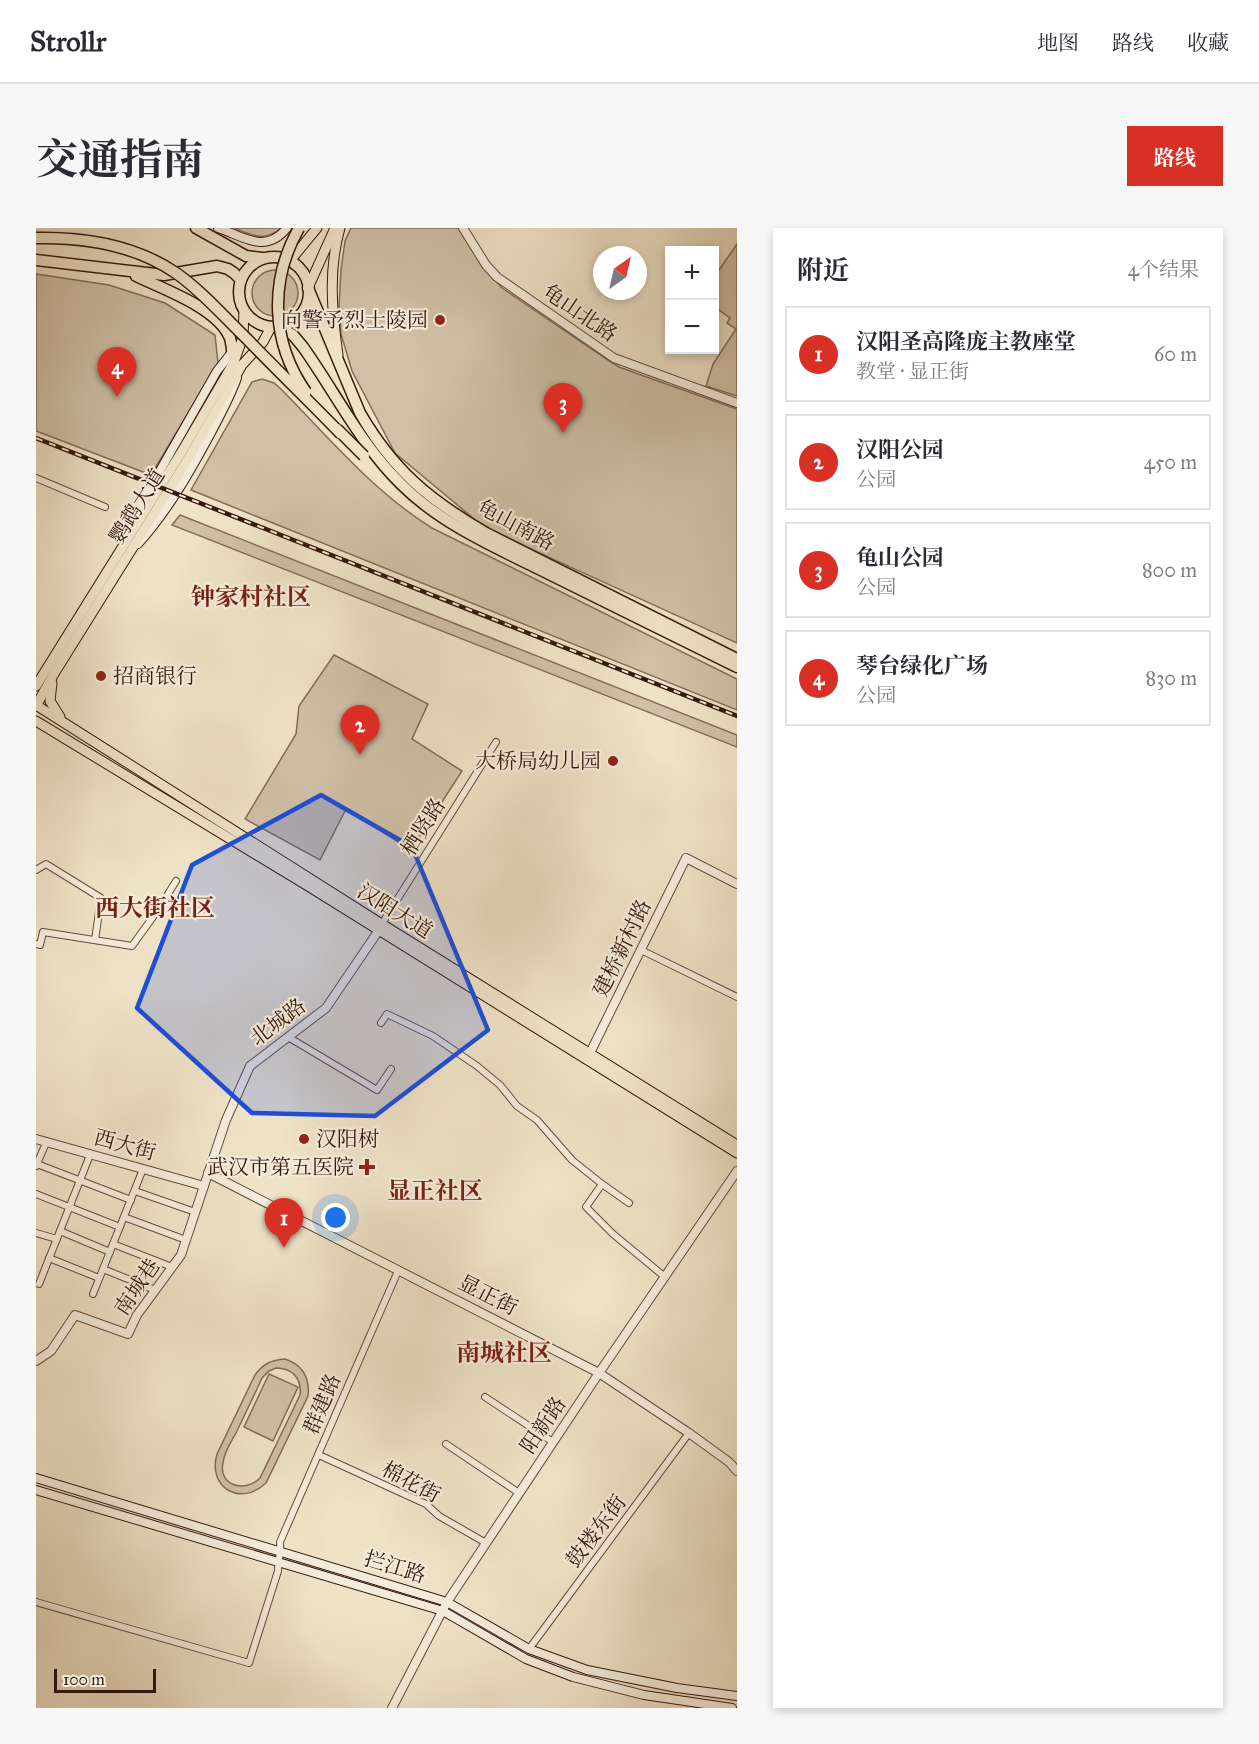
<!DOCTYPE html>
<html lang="zh">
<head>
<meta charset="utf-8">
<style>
  body { margin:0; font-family:"IM FELL Great Primer","Noto Serif SC",serif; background:#f7f7f7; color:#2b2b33 }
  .controls { position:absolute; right:18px; top:18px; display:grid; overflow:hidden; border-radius:0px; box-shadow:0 3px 9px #0003 }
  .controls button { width:54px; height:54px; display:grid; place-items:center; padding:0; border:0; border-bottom:2px solid #e1e1e2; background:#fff; color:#2b2b33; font:30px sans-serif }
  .compass { position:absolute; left:557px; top:18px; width:54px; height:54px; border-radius:50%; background:#fff; box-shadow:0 3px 9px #0003; rotate:34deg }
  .scale { position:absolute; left:18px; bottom:15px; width:102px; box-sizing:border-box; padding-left:6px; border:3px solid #37180d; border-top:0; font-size:16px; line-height:21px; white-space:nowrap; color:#37180d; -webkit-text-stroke:4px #f4ecdb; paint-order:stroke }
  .you { position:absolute; left:300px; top:990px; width:21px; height:21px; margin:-15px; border:4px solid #fff; border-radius:50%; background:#1a73e8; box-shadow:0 0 0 9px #1a73e833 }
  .badge { display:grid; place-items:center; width:39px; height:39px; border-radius:50%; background:#d93025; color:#fff; font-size:20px; font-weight:700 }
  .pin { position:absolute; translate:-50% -50px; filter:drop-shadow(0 2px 3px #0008) }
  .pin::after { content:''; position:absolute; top:32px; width:21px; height:18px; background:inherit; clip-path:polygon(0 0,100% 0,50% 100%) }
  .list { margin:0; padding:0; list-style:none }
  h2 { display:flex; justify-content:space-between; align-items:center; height:78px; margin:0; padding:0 24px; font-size:26px }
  h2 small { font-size:20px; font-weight:400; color:#7c7c81 }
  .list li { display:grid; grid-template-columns:39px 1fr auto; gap:18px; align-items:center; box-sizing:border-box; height:96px; margin:0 12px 12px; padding:0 12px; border:2px solid #e1e1e2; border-radius:0px }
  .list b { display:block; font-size:22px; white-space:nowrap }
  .list p { margin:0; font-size:20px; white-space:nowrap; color:#7c7c81 }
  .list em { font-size:20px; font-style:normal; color:#7c7c81 }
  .map { position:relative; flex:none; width:701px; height:1480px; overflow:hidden; border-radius:0px }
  header { display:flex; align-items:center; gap:36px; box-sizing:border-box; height:84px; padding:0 30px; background:#fff; border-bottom:2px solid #e1e1e2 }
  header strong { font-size:28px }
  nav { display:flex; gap:33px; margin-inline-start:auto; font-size:21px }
  .intro { display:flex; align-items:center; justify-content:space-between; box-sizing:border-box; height:144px; padding:0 36px }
  h1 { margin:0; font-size:42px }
  .button { padding:15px 27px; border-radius:0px; background:#d93025; color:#fff; font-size:21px; font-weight:700 }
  main { display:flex; gap:36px; padding:0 36px }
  aside { flex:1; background:#fff; border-radius:0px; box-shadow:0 3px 9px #0003 }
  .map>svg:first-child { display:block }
  .green { fill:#cfc0a7; stroke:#836c5a; stroke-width:1.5; fill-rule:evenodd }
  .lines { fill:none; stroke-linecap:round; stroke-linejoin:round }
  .minor-casing { stroke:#654a3c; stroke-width:8 }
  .tertiary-casing { stroke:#654a3c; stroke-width:10 }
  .secondary-casing { stroke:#37180d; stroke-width:10 }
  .primary-casing { stroke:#37180d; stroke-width:11 }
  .trunk-casing { stroke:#37180d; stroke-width:13 }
  .minor { stroke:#f4ecdb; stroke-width:6 }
  .tertiary { stroke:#f4ecdb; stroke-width:8 }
  .secondary { stroke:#f4ecdb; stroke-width:8 }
  .primary { stroke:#eee2c7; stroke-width:9 }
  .trunk { stroke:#eee2c7; stroke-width:10 }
  .rail-casing { stroke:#37180d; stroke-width:4.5 }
  .rail { stroke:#f4ecdb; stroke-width:2; stroke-dasharray:7; stroke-linecap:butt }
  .trunk-bridge-casing { stroke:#37180d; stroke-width:13; stroke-linecap:butt }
  .trunk-bridge { stroke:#eee2c7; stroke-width:10 }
  .marked { fill:#1d4ed8; fill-opacity:0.2; stroke:#1d4ed8; stroke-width:4.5; stroke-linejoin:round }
  .poi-dot { fill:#8f2418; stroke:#f4ecdb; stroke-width:2 }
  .labels { text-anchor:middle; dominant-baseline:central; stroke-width:4.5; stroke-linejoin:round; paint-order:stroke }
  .street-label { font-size:21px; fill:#37180d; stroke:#f4ecdb }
  .poi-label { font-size:21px; fill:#37180d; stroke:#f4ecdb; text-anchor:end }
  .quarter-label { font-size:24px; font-weight:bold; fill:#7a1f14; stroke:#f4ecdb }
</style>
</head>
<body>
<header>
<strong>Strollr</strong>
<nav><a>地图</a><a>路线</a><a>收藏</a></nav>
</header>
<div class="intro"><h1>交通指南</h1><a class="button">路线</a></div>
<main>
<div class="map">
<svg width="701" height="1480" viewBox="0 0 701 1480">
  <rect width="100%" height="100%" fill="#eee2c7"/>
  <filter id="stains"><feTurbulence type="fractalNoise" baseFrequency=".00333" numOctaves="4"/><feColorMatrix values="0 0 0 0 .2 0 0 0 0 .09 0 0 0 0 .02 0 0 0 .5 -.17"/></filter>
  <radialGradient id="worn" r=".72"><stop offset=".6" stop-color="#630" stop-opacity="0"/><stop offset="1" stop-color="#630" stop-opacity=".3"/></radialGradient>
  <g class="green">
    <path d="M198 0H246C227 14 218 8 198 0Z"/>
    <polygon points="315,0 423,0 449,41 466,60 572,132 583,139 605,147 701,181 701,415 449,300 359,225 316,143 305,106 303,78 305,42 309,13"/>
    <polygon points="701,16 701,168 670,158 677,136 700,101 691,95 694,90 679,79 678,44 681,45"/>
    <circle cx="239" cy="65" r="23"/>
    <polygon points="0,46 73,57 129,75 179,107 182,135 115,247 0,203"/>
    <path d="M226 151 238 155 245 161C293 210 338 264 396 300L701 451V482L155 262 216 154Z"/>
    <polygon points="144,287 701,507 701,519 136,297"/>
    <polygon points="298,427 392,476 376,511 426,543 375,622 310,581 284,632 209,591 260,506 263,478"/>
    <path d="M249 1131C267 1137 274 1149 272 1168L230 1255C205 1279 171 1260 181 1226L219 1147C227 1136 235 1132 249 1131ZM240 1140C256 1140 266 1150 264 1167L224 1250C209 1265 182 1258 187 1235 188 1224 195 1214 200 1205 209 1186 218 1168 226 1150L233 1143Z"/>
    <polygon points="233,1146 262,1159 237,1213 208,1199"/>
  </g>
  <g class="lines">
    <g class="minor-casing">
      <g id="minor">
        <polyline points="0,250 69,279"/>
        <polyline points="0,642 10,636 65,670 59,712"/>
        <polyline points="344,699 460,514"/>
        <polyline points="0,716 4,717 7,704 96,718 122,682 140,653"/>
        <polyline points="605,722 701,769"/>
        <polyline points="345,795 351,786 397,808 441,838 464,857 481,878 501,892 536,932 566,956 550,979 577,1006 629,1049"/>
        <polyline points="252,809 341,862 355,841"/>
        <polyline points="1,936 95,972"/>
        <polyline points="0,938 10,915"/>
        <polyline points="566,956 593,975"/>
        <polyline points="99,963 159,984"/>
        <polyline points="0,966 84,999"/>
        <polyline points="88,989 150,1012"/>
        <polyline points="24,1003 74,1024"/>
        <polyline points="0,1005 21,1011"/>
        <polyline points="77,1016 136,1039"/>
        <polyline points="13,1030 63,1050"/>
        <polyline points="67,1041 119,1062"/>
        <polyline points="3,1056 54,927"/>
        <polyline points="57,1066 107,941"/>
        <polyline points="449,1169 517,1214"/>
        <polyline points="410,1216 483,1265"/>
        <polyline points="283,1227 390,1276 403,1288 450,1315"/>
        <path d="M0 1374 213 1435 242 1343C242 1333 245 1324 244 1314L362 1043"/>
        <polyline points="493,1421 653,1205"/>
      </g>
    </g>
    <g class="tertiary-casing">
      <g id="tertiary">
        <polyline points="427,0 450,37 461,49 578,130 701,175"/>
        <polyline points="554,825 650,630 701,656"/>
        <polyline points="0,911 168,958"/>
        <polyline points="172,945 563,1145 653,1205 693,1234 701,1243"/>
        <polyline points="0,1133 15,1123 39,1087 92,1106 101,1087 145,1027 190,892 214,838 290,780 343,702"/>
        <polyline points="356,1480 411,1374 563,1145 701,943"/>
      </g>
    </g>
    <g class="secondary-casing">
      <g id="secondary">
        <path d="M182 0C207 8 229 27 251 0"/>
        <polyline points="88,310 97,290 181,143 196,124"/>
        <path d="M102 316C130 285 151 249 171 212 182 192 193 172 201 150"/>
        <polyline points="0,1250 411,1374 493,1421 551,1442 641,1460 701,1468"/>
        <polyline points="0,1262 407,1383 490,1431 537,1449 608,1467 696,1480"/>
      </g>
    </g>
    <g class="primary-casing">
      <g id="primary">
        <polyline points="247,31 258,28 281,0"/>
        <polyline points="272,60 299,0"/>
        <path d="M302 127C296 84 292 42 304 0"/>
        <polyline points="16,455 14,473 24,489"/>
        <polyline points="0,458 145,225 198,134 207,109 208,83"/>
        <polyline points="0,477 336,690 701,917"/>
        <polyline points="0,478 19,444 152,231 206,137 227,114 235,99"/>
        <polyline points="0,493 272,658 701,925"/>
      </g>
    </g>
    <g class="trunk-casing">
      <g id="trunk">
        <polyline points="160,0 210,28 226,30"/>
        <circle cx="238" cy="64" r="35"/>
        <polyline points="0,32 128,47 181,38 192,41 198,45 205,52"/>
        <path d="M100 48C127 61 182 80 194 110 196 117 196 126 198 134"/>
        <path d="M272 60 324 185C357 242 393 272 450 305L701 431"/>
        <path d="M244 99 257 107 267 119C299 164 325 217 365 256 406 297 461 320 513 346 575 377 638 408 701 439"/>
      </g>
    </g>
    <use href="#minor" class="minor"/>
    <use href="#tertiary" class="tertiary"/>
    <use href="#secondary" class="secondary"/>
    <use href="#primary" class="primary"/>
    <use href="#trunk" class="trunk"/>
    <g class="rail-casing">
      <path id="rail" d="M0 210C234 303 468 395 701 488"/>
    </g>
    <use href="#rail" class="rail"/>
    <g class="trunk-bridge-casing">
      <g id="trunk-bridge">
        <path d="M263 0C233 53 235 114 270 164"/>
        <path d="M0 10C49 9 99 17 140 45 167 64 188 89 211 111 242 143 274 174 305 206"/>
        <polyline points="301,201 328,228"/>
      </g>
    </g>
    <use href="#trunk-bridge" class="trunk-bridge"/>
  </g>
  <path class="marked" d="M285 567 376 619 452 802 339 888 216 885 101 780 156 637Z"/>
  <g class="poi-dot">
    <circle cx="404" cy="92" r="6"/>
    <circle cx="65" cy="448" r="6"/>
    <circle cx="577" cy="533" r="6"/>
    <circle cx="268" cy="911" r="6"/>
    <path d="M328 930h6v6h6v6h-6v6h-6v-6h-6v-6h6z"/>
  </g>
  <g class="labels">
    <g class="street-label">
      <text transform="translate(544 85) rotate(34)">龟山北路</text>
      <text transform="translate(101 278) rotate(-58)">鹦鹉大道</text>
      <text transform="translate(480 297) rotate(28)">龟山南路</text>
      <text transform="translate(387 599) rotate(-58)">栖贤路</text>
      <text transform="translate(359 683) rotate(32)">汉阳大道</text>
      <text transform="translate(586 720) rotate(-64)">建桥新村路</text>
      <text transform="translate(242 794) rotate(-37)">北城路</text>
      <text transform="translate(89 917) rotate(15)">西大街</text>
      <text transform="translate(101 1059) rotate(-56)">南城巷</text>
      <text transform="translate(452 1067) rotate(27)">显正街</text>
      <text transform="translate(286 1176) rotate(-67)">群建路</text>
      <text transform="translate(507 1197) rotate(-56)">阳新路</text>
      <text transform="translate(375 1254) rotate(28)">棉花街</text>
      <text transform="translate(560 1303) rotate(-53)">鼓楼东街</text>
      <text transform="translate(359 1339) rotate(17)">拦江路</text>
    </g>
    <g class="poi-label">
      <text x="392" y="92">向警予烈士陵园</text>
      <text x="77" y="448" text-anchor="start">招商银行</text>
      <text x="565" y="533">大桥局幼儿园</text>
      <text x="280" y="911" text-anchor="start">汉阳树</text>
      <text x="318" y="939">武汉市第五医院</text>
    </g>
    <g class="quarter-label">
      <text x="215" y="369">钟家村社区</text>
      <text x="119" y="680">西大街社区</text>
      <text x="399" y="963">显正社区</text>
      <text x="468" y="1125">南城社区</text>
    </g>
  </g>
  <rect width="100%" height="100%" filter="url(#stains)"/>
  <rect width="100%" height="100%" fill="url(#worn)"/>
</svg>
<div class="controls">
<button>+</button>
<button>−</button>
</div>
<svg class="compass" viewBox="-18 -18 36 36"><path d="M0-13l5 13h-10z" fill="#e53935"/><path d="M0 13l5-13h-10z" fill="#7c7c81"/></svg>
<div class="scale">100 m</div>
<div class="you"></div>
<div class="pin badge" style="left:248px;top:1020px">1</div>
<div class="pin badge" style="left:324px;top:527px">2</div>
<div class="pin badge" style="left:527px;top:205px">3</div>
<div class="pin badge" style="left:81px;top:169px">4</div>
</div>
<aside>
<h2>附近<small>4个结果</small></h2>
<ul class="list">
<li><span class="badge">1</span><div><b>汉阳圣高隆庞主教座堂</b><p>教堂 · 显正街</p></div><em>60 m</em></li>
<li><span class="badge">2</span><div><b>汉阳公园</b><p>公园</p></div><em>450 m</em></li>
<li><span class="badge">3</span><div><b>龟山公园</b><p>公园</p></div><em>800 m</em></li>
<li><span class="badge">4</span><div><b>琴台绿化广场</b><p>公园</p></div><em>830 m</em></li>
</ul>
</aside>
</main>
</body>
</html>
